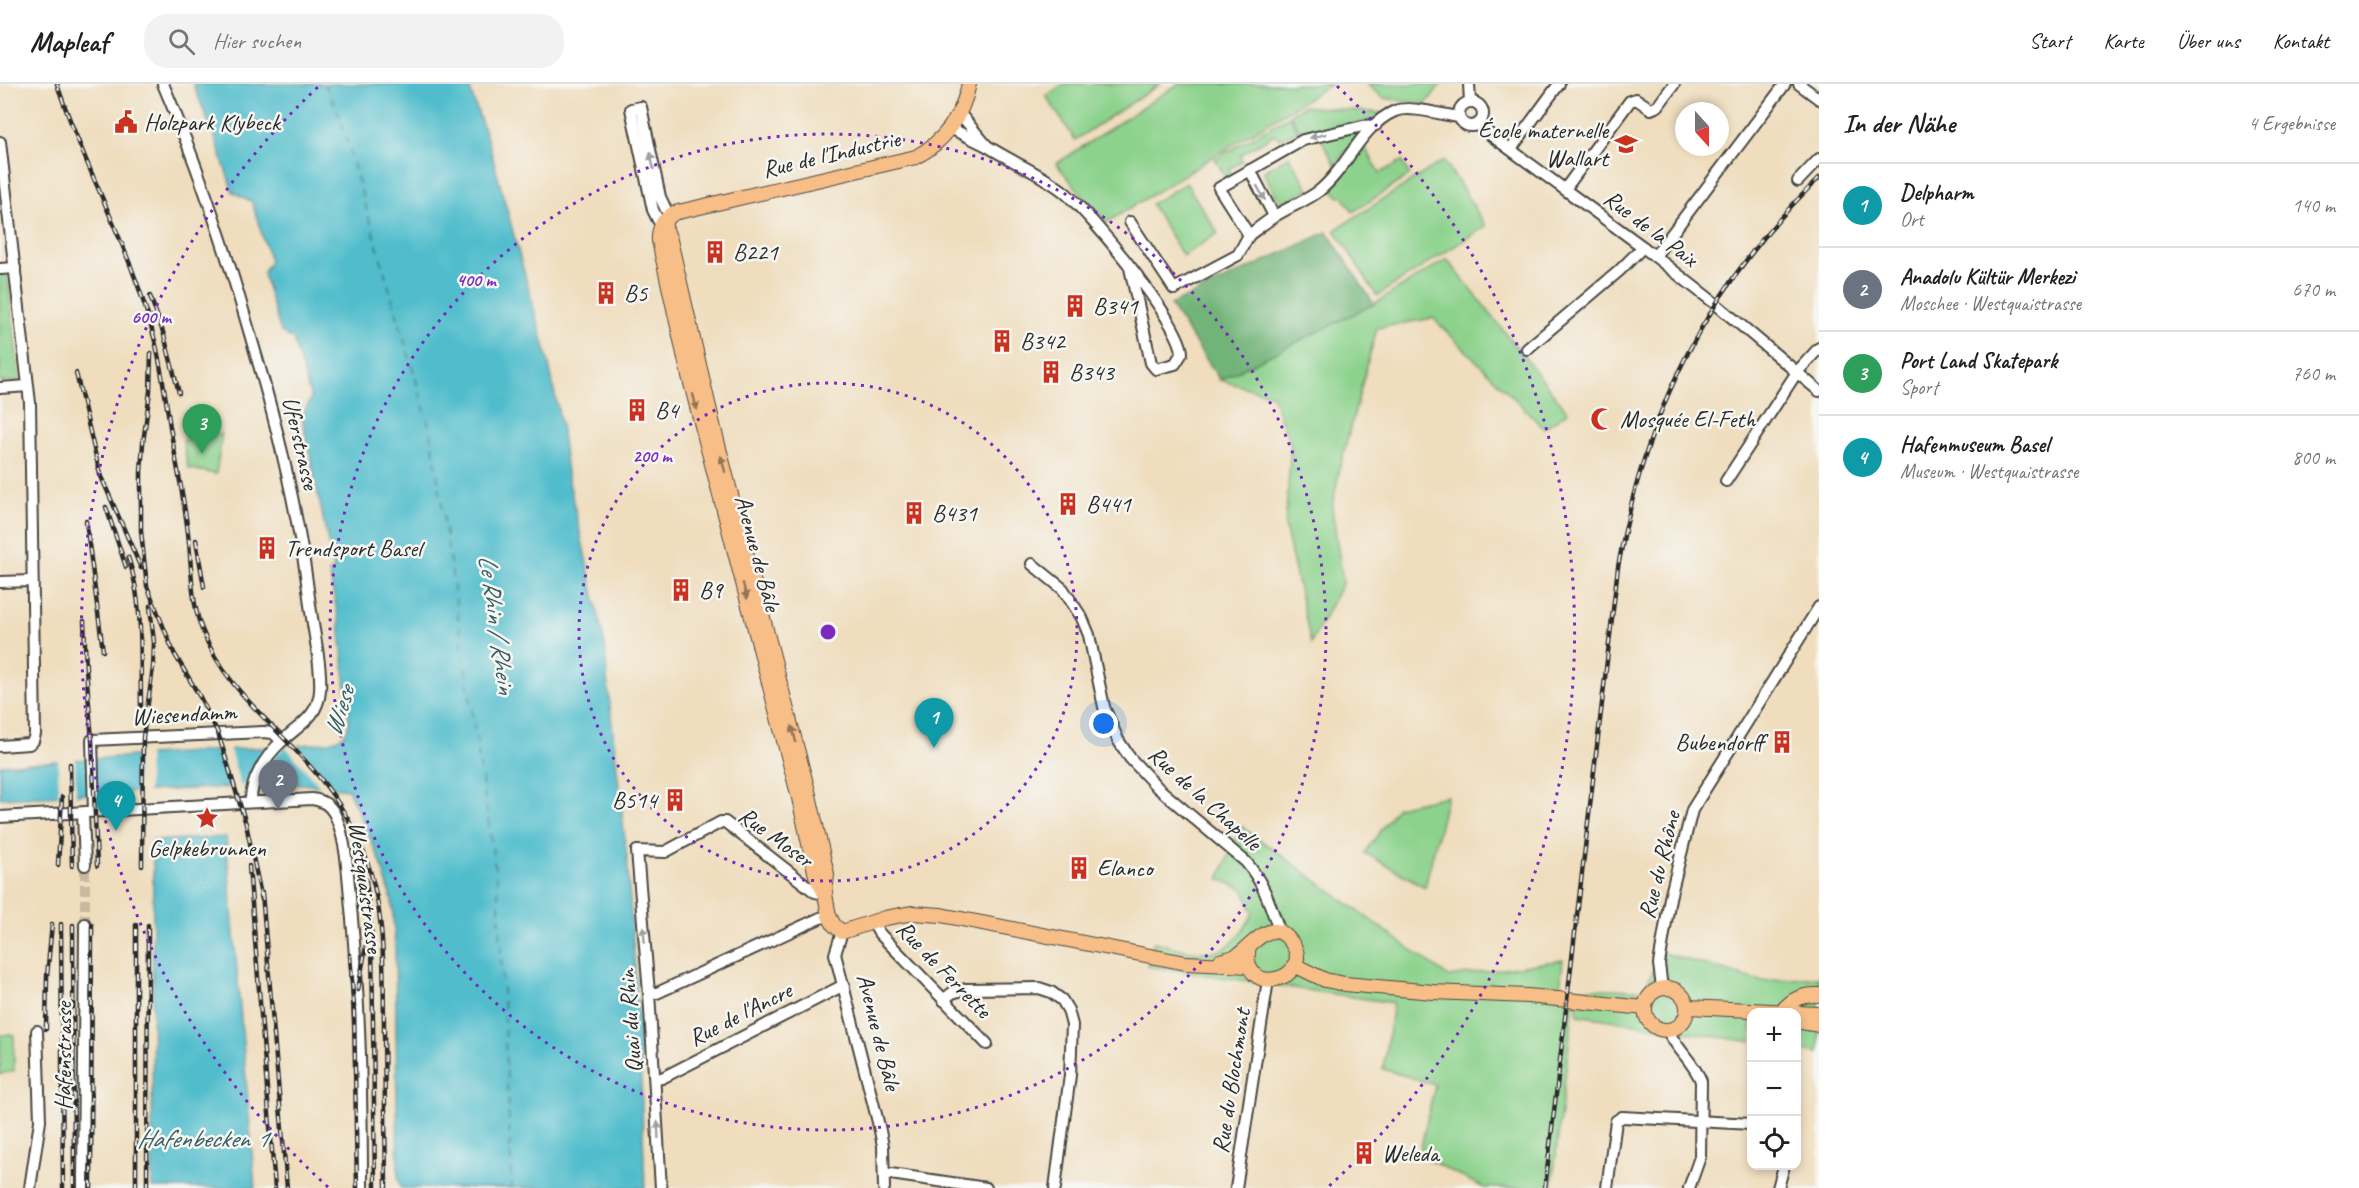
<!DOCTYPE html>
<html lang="de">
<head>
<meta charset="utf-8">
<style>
  body { margin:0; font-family:Caveat,sans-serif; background:#f2f2f2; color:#202124 }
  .controls { position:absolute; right:18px; bottom:18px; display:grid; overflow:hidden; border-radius:12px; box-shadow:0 3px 9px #0003 }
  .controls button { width:54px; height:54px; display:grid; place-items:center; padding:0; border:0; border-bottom:2px solid #e0e0e0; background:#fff; color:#202124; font:30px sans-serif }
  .compass { position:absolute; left:1675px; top:18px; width:54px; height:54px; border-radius:50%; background:#fff; box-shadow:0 3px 9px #0003; rotate:159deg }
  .you { position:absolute; left:1104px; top:640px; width:21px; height:21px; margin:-15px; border:4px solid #fff; border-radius:50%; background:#1a73e8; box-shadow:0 0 0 9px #1a73e833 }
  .badge { display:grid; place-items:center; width:39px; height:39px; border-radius:50%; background:#d93025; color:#fff; font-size:20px; font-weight:700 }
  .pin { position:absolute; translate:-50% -50px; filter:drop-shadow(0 2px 3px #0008) }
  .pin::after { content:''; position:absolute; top:32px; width:21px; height:18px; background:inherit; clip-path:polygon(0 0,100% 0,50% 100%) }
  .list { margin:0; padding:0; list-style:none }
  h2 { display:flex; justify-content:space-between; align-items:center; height:78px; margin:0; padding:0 24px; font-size:26px }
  h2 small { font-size:20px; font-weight:400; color:#757577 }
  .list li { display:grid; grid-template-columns:39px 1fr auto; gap:18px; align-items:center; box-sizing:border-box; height:84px; padding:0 24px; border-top:2px solid #e0e0e0 }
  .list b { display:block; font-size:22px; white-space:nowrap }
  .list p { margin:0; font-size:20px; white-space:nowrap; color:#757577 }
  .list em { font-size:20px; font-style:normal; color:#757577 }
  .icon { flex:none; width:33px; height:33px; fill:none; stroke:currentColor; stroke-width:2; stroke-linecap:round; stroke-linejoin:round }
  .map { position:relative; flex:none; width:1819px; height:1104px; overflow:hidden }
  header { display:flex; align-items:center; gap:36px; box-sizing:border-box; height:84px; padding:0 30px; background:#fff; border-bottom:2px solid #e0e0e0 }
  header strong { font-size:28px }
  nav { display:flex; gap:33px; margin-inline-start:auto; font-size:21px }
  .search { width:420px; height:54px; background:#f2f2f2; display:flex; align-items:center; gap:15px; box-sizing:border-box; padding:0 21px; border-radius:24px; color:#757577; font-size:22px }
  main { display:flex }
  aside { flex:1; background:#fff }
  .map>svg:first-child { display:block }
  .green { fill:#8cd28c; stroke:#5c7e5c; stroke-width:1.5 }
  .forest { fill:#71b478; stroke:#4e7052; stroke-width:1.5 }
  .water { fill:#51bdcc; stroke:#3e747c; stroke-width:1.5 }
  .pier { fill:#efddbd }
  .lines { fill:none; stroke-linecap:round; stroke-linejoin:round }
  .ferry { stroke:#385e63; stroke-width:1.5; stroke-dasharray:8 6; stroke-linecap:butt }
  .minor-tunnel { stroke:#c8b9a0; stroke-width:10; stroke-dasharray:10 5; stroke-linecap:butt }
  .minor-casing { stroke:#484641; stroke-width:14 }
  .major-casing { stroke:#484641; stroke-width:16 }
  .minor { stroke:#fff; stroke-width:10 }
  .major { stroke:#f7be87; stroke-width:14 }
  .rail-casing { stroke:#2b2b2b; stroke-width:4.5 }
  .rail { stroke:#f6f6f2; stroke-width:2; stroke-dasharray:7; stroke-linecap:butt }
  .oneway { fill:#a0a0a0 }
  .oneway2 { fill:#917459 }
  .ring { fill:none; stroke:#7b2cbf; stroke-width:3; stroke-dasharray:3 6 }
  .labels { text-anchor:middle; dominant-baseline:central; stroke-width:5; stroke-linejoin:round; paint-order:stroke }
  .poi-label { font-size:24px; fill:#2b2b2b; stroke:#f6f6f2; text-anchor:start }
  .street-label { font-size:24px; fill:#2b2b2b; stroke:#f6f6f2 }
  .water-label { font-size:26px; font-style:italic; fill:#385e63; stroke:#f6f6f2 }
  .centre { fill:#7b2cbf; stroke:#f6f6f2; stroke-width:3 }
  .ring-label { font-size:18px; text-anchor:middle; font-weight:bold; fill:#7b2cbf; stroke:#f6f6f2; stroke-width:5; stroke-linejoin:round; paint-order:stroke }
</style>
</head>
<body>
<header>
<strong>Mapleaf</strong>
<div class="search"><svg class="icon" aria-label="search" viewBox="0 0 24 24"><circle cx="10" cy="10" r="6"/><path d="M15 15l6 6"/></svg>Hier suchen</div>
<nav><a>Start</a><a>Karte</a><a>Über uns</a><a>Kontakt</a></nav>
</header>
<main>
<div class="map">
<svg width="1819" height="1104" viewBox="0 0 1819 1104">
  <rect width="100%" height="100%" fill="#f6f6f2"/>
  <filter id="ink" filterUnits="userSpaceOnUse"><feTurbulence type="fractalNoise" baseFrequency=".0167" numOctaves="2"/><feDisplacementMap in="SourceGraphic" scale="12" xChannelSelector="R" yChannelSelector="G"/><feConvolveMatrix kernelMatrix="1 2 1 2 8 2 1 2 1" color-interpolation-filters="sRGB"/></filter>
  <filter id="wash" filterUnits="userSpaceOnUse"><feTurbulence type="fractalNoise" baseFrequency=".008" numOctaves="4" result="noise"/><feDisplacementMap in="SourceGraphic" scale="24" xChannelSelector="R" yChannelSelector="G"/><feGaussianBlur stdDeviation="1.35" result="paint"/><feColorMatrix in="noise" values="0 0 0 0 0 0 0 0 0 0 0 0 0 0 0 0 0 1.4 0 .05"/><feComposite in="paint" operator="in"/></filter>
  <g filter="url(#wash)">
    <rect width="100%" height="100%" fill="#efddbd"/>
    <g class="green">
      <polygon points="1064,0 1160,0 1075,56 1046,12"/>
      <polygon points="1178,0 1331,0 1106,139 1056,80"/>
      <polygon points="1367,0 1441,0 1426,20 1383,14"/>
      <polygon points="1303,22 1381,29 1383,32 1382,34 1303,52 1290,30"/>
      <polygon points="1289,32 1298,47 1279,55 1275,50 1240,71 1242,77 1229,85 1232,91 1226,94 1215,75"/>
      <polygon points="1361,46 1363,51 1343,70 1336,82 1321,55"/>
      <polygon points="1364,62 1380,89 1402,77 1410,91 1353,128 1343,112 1338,113 1330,100 1354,69"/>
      <polygon points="1289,72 1309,105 1282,121 1263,88"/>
      <polygon points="1444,76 1486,142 1377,212 1335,146"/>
      <polygon points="1186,99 1218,149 1183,172 1151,120"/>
      <polygon points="1447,175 1568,328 1544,344 1433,234 1377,244 1340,383 1332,424 1343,498 1311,559 1285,442 1291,362 1272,311 1220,296 1374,220"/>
      <polygon points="0,190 7,190 20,297 0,298"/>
      <polygon points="222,350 216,390 188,384 183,356"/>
      <polygon points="1447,712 1425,803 1365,769 1397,723"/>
      <path d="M1241 742 1449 893 1563 876 1560 904 1643 906 1663 869 1761 897 1819 893V969L1797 965 1796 928H1752L1751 958 1578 931 1575 909 1552 1104H1484L1419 1071 1435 1001 1383 985 1393 919 1147 882 1154 858C1204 870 1226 882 1253 829L1243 805 1219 795Z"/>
      <polygon points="0,951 14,951 14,987 0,990"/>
    </g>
    <polygon class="forest" points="1327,148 1374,220 1220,296 1170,221"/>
    <g class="water">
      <path d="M193 0H468L489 60 548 276 561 340 567 389 605 561 607 594 627 774 639 941 645 1104H401L398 1094 395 862 392 817 381 779 348 705 300 700 0 714V681L314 660C331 658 349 657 349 635L339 537 329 488 334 487 302 333 311 314 293 255 281 248 263 189 270 177 252 118 233 108 215 54Z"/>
      <polygon points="226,753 255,1104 152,1104 153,757"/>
    </g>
    <g class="pier">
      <polygon points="295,658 335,707 322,705 285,662 275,672 262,695 261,705 232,706 218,664 229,663 241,703 245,700 266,666 267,660 280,659 286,662"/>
      <polygon points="148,668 148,711 137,711 137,669"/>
      <polygon points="75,673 76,714 59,715 58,674"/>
    </g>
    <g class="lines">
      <polyline class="ferry" points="325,0 338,27 431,348 498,804 512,1104"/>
    </g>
  </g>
  <g filter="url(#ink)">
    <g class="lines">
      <polyline class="minor-tunnel" points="85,840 85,781"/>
      <g class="minor-casing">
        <g id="minor">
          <path d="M163 0C199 84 227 169 252 257 277 341 298 425 309 513 312 541 322 580 320 607 318 634 297 642 280 659 265 673 250 698 251 718"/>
          <polyline points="1469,0 1470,18"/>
          <polyline points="1799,0 1819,15"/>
          <circle cx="1471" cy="30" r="12"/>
          <path d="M1376 41 1363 42 1303 56 1219 104 1249 151C1257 145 1266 138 1275 132 1289 123 1306 117 1319 107 1347 85 1360 42 1395 27 1410 21 1443 31 1459 33"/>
          <polyline points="1477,41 1643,163 1712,217"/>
          <polyline points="950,44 987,62 960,30"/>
          <polyline points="0,58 30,319 35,650 33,657 29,660 0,662"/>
          <path d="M987 62C1012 78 1040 89 1063 107 1088 127 1181 239 1182 269L1175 280 1156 285 1151 279 1130 184"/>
          <polyline points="1511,65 1559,0"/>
          <polyline points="1250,86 1274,132"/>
          <polyline points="1798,97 1819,75"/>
          <polyline points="1565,105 1630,17 1636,15 1651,25 1658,22 1674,0"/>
          <polyline points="663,138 658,136 653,126 631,25 641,23 660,113 669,132"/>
          <polyline points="1130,138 1174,205 1238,171 1249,151"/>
          <polyline points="1655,172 1785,0"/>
          <polyline points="0,185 15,184"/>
          <polyline points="1717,221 1819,307"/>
          <polyline points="1527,265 1619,187 1643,163"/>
          <polyline points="0,304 28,302"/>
          <polyline points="1726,397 1797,288 1819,264"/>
          <path d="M1032 480 1063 505 1082 534 1089 551 1104 623 1118 656 1130 674 1158 704 1246 778C1264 799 1271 823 1280 849"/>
          <polyline points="0,498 32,497"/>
          <polyline points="94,728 92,656 263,648 273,649 282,657"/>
          <polyline points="83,729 85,781"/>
          <path d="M0 733 312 715C321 716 329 720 334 729 347 754 348 795 351 824 360 917 362 1010 362 1104"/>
          <polyline points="873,839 879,849 987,960"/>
          <polyline points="842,848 835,870 879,1042 883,1062 884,1104"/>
          <polyline points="1662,904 1659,880 1670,814 1692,726 1819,523"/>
          <polyline points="649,909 657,909 820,834 829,832"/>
          <polyline points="943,916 952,909 966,905 1039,904 1051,908 1062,916 1068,926 1072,941 1070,991 1055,1104"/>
          <path d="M1668 947C1677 965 1694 979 1701 997L1700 1073 1689 1104"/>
          <polyline points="655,995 662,994 844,901"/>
          <polyline points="884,1089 986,1104"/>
          <polyline points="30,1104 40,1037 37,947"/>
          <polyline points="83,1104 85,840"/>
          <polyline points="661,1104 649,909 637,767 665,768 721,738 725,738 815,808 825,810"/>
          <polyline points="1236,1104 1268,896"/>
          <polyline points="1607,1104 1616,1037 1622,1033 1752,1040"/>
          <polyline points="1778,1104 1784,1082"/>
        </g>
      </g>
      <g class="major-casing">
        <g id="major">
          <path d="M969 0C962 33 945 57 916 73L674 129C663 136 658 145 659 157L688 288 799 714 816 792 825 810 829 832 834 841 842 848 885 834 913 829 941 831 1186 879 1249 882"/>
          <polyline points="663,138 670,156 715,349 809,711 827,790 825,810"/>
          <path d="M1220 877C1226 875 1233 874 1238 871 1253 861 1272 831 1291 858 1319 895 1237 918 1249 862"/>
          <polyline points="1294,881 1325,896 1345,900 1433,908 1528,912 1645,924"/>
          <circle cx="1666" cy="925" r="21"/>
          <polyline points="1688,923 1794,928"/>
          <path d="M1781 928C1792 915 1802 910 1819 911"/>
          <polyline points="1796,929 1819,930"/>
          <polyline points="1796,937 1819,941"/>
        </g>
      </g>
      <use href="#minor" class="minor"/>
      <use href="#major" class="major"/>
      <g class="rail-casing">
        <g id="rail">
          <path d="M57 0C86 89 134 170 156 261 162 288 166 316 170 343 176 378 184 414 188 449 192 481 190 512 201 543 226 612 291 651 332 710 388 789 383 858 384 949 385 1001 385 1052 386 1104"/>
          <polyline points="150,212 164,251 179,309"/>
          <polyline points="151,269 150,307 143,359 141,388 141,447 147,502 174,569 200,613 218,649 246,740 262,816"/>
          <polyline points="76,289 100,390 141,484"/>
          <polyline points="106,423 126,483"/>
          <polyline points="86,437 103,567"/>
          <polyline points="196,456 204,503"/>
          <path d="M128 473C144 520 140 573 141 622"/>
          <polyline points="84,537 86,585 92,656 97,782"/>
          <polyline points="70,680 72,782"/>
          <polyline points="58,781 62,713"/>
          <polyline points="142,782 143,653 153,584 154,559 150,522"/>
          <polyline points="249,782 275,1104"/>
          <polyline points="366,796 372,856 375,1104"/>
          <polyline points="262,809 287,1104"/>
          <polyline points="61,840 63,1104"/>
          <polyline points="73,841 74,1104"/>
          <polyline points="350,871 354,922 357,1104"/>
          <polyline points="358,906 366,862"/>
          <polyline points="46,945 47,892 52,840"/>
          <polyline points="91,1104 92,841"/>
          <polyline points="136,1104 136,841"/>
          <polyline points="147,1104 148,841"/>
          <path d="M1545 1104 1618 483C1644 331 1707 202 1819 94"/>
        </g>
      </g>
      <use href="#rail" class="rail"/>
    </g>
    <defs><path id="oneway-solid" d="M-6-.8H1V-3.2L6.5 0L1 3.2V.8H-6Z" transform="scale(1.5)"/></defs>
    <g class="oneway">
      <use href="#oneway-solid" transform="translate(1318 52) rotate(167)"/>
      <use href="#oneway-solid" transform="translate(652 77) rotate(-102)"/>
      <use href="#oneway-solid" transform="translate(1261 109) rotate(61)"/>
      <use href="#oneway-solid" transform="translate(644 851) rotate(-95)"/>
      <use href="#oneway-solid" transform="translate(658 1046) rotate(-93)"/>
    </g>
    <g class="oneway2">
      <use href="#oneway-solid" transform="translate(695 318) rotate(76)"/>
      <use href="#oneway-solid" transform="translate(723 380) rotate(-105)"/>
      <use href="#oneway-solid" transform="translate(745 507) rotate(75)"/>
      <use href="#oneway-solid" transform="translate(794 650) rotate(-104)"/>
    </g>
  </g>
  <g class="ring">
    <circle cx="828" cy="548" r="249"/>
    <circle cx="828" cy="548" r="498"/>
    <path d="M328 1103A747 747 0 0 1 319 2M1337 2A747 747 0 0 1 1328 1103"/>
  </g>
  <defs>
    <g id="civic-bare" transform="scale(1.8)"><path d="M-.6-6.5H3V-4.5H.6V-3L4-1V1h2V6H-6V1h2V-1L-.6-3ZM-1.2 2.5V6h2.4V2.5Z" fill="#c8321e" stroke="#f6f6f2" stroke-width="2.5" paint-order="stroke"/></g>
    <g id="school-bare" transform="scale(1.8)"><path d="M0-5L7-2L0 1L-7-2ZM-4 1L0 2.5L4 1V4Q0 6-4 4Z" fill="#c8321e" stroke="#f6f6f2" stroke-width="2.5" paint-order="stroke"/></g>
    <g id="building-bare" transform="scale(1.8)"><path d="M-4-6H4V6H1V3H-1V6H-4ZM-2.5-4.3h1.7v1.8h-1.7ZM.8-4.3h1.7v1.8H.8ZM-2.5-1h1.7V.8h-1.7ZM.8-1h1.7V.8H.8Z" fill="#c8321e" stroke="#f6f6f2" stroke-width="2.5" paint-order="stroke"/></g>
    <g id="mosque-bare" transform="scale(1.8)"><path d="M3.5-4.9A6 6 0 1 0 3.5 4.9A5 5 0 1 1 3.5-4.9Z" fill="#c8321e" stroke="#f6f6f2" stroke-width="2.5" paint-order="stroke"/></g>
    <g id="sight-bare" transform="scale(1.8)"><path d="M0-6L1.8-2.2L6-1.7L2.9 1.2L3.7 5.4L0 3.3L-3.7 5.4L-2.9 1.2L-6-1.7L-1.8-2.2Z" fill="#c8321e" stroke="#f6f6f2" stroke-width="2.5" paint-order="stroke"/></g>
  </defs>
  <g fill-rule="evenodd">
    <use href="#civic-bare" x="126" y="38"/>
    <use href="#school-bare" x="1626" y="60"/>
    <use href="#building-bare" x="715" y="168"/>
    <use href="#building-bare" x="606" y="209"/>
    <use href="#building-bare" x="1075" y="222"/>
    <use href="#building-bare" x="1002" y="257"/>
    <use href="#building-bare" x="1051" y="288"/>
    <use href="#building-bare" x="637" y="326"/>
    <use href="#mosque-bare" x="1602" y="335"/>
    <use href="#building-bare" x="1068" y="420"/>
    <use href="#building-bare" x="914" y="429"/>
    <use href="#building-bare" x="267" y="464"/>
    <use href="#building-bare" x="681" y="506"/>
    <use href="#building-bare" x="1782" y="658"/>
    <use href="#building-bare" x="675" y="716"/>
    <use href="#sight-bare" x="207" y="734"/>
    <use href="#building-bare" x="1079" y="784"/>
    <use href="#building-bare" x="1364" y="1069"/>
  </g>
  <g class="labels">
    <g class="poi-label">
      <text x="144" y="38">Holzpark Klybeck</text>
      <text x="1608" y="46" text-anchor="end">École maternelle<tspan x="1608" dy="28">Wallart</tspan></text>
      <text x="733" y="168">B221</text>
      <text x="624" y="209">B5</text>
      <text x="1093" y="222">B341</text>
      <text x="1020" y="257">B342</text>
      <text x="1069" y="288">B343</text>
      <text x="655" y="326">B4</text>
      <text x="1620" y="335">Mosquée El-Feth</text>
      <text x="1086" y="420">B441</text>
      <text x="932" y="429">B431</text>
      <text x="285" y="464">Trendsport Basel</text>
      <text x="699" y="506">B9</text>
      <text x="1764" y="658" text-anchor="end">Bubendorff</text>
      <text x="657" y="716" text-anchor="end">B514</text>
      <text x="207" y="764" text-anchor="middle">Gelpkebrunnen</text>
      <text x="1097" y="784">Elanco</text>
      <text x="1382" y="1069">Weleda</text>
    </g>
    <g class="street-label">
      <text transform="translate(831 70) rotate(-13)">Rue de l'Industrie</text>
      <text transform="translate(1651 144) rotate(37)">Rue de la Paix</text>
      <text transform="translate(301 359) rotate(77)">Uferstrasse</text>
      <text transform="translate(758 469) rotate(75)">Avenue de Bâle</text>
      <text transform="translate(184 630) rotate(-3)">Wiesendamm</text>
      <text transform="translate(1205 714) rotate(42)">Rue de la Chapelle</text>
      <text transform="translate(776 753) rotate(36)">Rue Moser</text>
      <text transform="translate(1659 781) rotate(-76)">Rue du Rhône</text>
      <text transform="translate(366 803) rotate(82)">Westquaistrasse</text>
      <text transform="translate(944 885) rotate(46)">Rue de Ferrette</text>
      <text transform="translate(740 930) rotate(-27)">Rue de l'Ancre</text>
      <text transform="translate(630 937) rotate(-94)">Quai du Rhin</text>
      <text transform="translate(879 948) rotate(76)">Avenue de Bâle</text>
      <text transform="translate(63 972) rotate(-90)">Hafenstrasse</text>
      <text transform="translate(1231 997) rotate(-81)">Rue du Blochmont</text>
    </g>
    <g class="water-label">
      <text transform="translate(497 540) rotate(82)">Le Rhin / Rhein</text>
      <text transform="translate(339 627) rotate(-73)">Wiese</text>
      <text x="202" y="1054">Hafenbecken 1</text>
    </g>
  </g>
  <circle cx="828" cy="548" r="9" class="centre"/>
  <g class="ring-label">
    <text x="476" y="202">400 m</text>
    <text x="151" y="239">600 m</text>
    <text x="652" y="378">200 m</text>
  </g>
</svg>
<div class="controls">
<button>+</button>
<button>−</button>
<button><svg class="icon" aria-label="locate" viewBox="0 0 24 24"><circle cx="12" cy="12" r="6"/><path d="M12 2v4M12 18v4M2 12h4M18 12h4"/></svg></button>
</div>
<svg class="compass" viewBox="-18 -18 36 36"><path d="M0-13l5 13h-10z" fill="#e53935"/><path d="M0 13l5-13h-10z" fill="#757577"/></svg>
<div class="you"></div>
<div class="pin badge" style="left:934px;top:664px;background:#0f9aa8">1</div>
<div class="pin badge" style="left:278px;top:726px;background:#6b7280">2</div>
<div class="pin badge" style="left:202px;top:370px;background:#2e9e5b">3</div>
<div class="pin badge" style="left:116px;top:747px;background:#0f9aa8">4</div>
</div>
<aside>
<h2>In der Nähe<small>4 Ergebnisse</small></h2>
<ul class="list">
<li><span class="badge" style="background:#0f9aa8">1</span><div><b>Delpharm</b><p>Ort</p></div><em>140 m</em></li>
<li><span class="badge" style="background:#6b7280">2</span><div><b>Anadolu Kültür Merkezi</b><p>Moschee · Westquaistrasse</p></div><em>670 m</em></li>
<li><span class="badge" style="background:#2e9e5b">3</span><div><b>Port Land Skatepark</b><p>Sport</p></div><em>760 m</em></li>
<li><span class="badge" style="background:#0f9aa8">4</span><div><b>Hafenmuseum Basel</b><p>Museum · Westquaistrasse</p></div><em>800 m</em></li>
</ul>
</aside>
</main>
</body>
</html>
